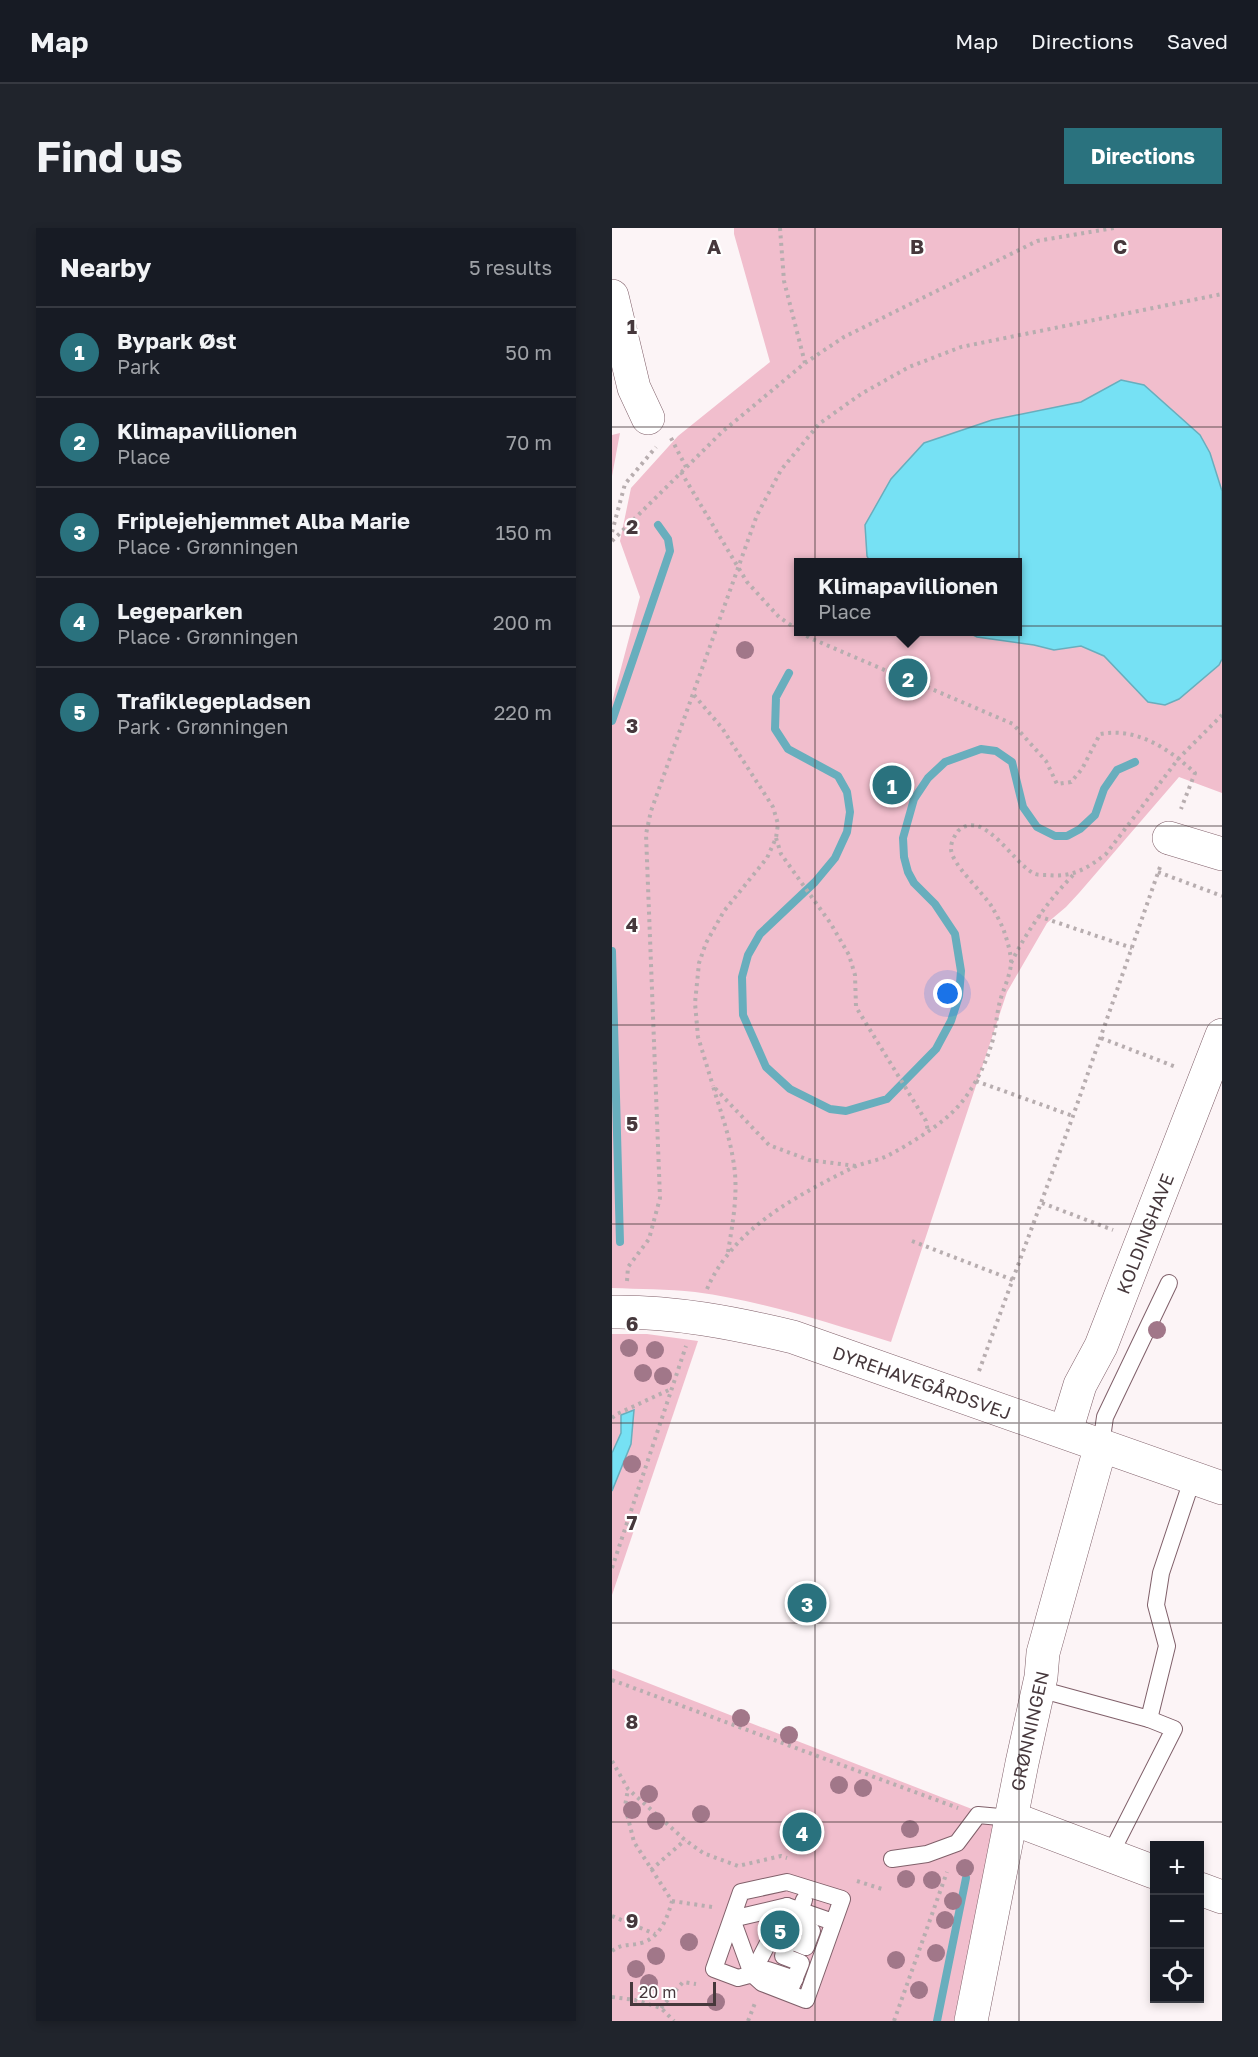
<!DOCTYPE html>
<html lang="en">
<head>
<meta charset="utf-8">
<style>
  body { margin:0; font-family:"Golos Text",sans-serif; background:#20242c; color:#f1f3f6 }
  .controls { position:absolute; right:18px; bottom:18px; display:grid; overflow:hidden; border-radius:0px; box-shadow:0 3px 9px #0003 }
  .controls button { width:54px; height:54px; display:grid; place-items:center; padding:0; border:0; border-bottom:2px solid #363941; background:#171b24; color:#f1f3f6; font:30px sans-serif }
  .scale { position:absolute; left:18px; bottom:15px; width:86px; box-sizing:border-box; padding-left:6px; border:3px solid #46383c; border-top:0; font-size:16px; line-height:21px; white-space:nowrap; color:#46383c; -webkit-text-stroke:4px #fff; paint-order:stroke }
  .you { position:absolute; left:336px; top:766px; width:21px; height:21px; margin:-15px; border:4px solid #fff; border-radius:50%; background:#1a73e8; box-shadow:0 0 0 9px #1a73e833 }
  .badge { display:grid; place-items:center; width:39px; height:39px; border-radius:50%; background:#2a727e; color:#fff; font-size:20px; font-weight:700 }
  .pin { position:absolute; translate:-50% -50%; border:3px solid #fff; box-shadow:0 2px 6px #0006 }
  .popup { position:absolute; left:182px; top:330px; width:228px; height:78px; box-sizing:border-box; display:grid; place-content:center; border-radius:0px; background:#171b24; filter:drop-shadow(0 2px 4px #0005); font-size:20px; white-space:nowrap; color:#9ea1a6 }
  .popup b { font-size:22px; color:#f1f3f6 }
  .popup::after { content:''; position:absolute; left:50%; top:100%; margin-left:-12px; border:12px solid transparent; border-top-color:#171b24 }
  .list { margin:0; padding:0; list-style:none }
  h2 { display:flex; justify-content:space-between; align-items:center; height:78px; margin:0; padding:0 24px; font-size:26px }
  h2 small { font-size:20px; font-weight:400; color:#9ea1a6 }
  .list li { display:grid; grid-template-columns:39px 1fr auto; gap:18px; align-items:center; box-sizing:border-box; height:90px; padding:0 24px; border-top:2px solid #363941 }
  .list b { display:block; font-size:22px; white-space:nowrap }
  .list p { margin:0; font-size:20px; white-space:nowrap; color:#9ea1a6 }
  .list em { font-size:20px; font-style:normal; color:#9ea1a6 }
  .icon { flex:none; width:33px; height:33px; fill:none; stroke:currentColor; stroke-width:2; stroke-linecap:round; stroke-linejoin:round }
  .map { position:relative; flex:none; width:610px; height:1793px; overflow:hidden; border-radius:0px }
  header { display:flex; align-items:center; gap:36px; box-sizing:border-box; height:84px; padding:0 30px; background:#171b24; border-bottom:2px solid #363941 }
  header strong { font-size:28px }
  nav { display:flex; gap:33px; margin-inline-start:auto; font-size:21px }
  .intro { display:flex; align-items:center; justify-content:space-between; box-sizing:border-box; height:144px; padding:0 36px }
  h1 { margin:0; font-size:42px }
  .button { padding:15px 27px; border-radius:0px; background:#2a727e; color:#fff; font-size:21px; font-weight:700 }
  main { display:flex; gap:36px; padding:0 36px }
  aside { flex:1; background:#171b24; border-radius:0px; box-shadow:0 3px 9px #0003 }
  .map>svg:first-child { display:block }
  .green { fill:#f1becd; fill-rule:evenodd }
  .water { fill:#76e1f4; stroke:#68aebd; stroke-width:1.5 }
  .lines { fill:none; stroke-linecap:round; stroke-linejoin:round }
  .stream { stroke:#68aebd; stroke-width:8 }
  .lane-casing { stroke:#80606a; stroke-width:18 }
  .street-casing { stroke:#80606a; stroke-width:34 }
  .path { stroke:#b7adaf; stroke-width:4; stroke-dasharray:3 4.5; stroke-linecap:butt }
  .lane { stroke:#fff; stroke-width:16 }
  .street { stroke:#fff; stroke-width:33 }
  .tree { fill:#a17789 }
  .grid { fill:none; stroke:#46383c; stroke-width:1.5; stroke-opacity:0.55 }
  .labels { text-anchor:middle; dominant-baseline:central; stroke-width:4.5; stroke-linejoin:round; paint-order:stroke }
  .street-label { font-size:18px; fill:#46383c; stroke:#fff }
  .grid-label { font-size:20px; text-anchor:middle; font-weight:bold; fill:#46383c; stroke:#fff; stroke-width:4.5; stroke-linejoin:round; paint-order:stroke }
</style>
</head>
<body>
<header>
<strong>Map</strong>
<nav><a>Map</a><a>Directions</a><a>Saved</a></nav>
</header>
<div class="intro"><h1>Find us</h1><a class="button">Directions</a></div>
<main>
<aside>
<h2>Nearby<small>5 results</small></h2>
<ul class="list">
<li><span class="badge">1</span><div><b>Bypark Øst</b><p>Park</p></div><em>50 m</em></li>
<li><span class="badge">2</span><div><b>Klimapavillionen</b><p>Place</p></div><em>70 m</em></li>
<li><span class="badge">3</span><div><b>Friplejehjemmet Alba Marie</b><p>Place · Grønningen</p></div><em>150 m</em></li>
<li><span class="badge">4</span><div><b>Legeparken</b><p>Place · Grønningen</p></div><em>200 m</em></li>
<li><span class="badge">5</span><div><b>Trafiklegepladsen</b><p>Park · Grønningen</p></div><em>220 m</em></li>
</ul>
</aside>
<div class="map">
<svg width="610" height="1793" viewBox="0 0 610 1793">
  <rect width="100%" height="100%" fill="#fcf4f6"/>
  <g class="green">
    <path d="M122 0H610V565L567 549 467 665 454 679 435 695 395 764 279 1114C214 1094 150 1073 83 1064 56 1061 27 1061 0 1060V474L28 369 8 313 19 260 66 208 158 134 122 6ZM186 334H406V404H186Z"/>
    <polygon points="8,205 0,248 0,207"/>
    <polygon points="0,1106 35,1106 86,1113 0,1367"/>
    <polygon points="0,1441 383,1590 342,1793 0,1793"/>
  </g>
  <g class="water">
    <polygon points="509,152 532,157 588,207 598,225 610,263 610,431 607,437 567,471 553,477 536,474 492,428 469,418 442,422 422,417 365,409 355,404 406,404 406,334 258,334 255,328 253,297 279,251 312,215 380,192 469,174"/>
    <polygon points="22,1182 19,1216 0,1263 0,1225 9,1205 9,1187"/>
  </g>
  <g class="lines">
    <g class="stream">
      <polyline points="177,445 164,469 163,501 176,521 226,548 235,564 238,584 235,604 223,630 203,654 148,706 136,727 130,749 131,787 154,839 178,861 218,881 234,883 275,871 324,821 339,793 347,768 349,743 343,706 323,676 302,655 296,644 292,629 291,610 302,571 316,550 333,534 369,521 384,523 400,534 411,579 425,599 443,608 455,608 468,601 483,587 492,561 505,542 523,534"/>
      <polyline points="0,493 58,323 56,311 46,297"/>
      <polyline points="0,723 8,1014"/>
      <polyline points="325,1793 354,1650"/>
    </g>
    <g class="lane-casing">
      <g id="lane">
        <polyline points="489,1217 493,1189 557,1055"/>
        <polyline points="427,1461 537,1491 555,1418 544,1377 549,1345 581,1249"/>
        <polyline points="498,1627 562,1501 537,1491"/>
        <polyline points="280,1631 315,1626 345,1615 366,1587 399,1590"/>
        <polyline points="140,1746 175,1678"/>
        <polyline points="183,1751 156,1742 126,1750 102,1741 129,1664 175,1654 230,1671 194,1772 150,1755 140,1746 120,1691 175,1678 221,1694"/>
        <polyline points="178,1762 189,1735 171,1728 177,1712 194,1719 200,1703 183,1696 192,1672"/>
      </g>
    </g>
    <g class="street-casing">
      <g id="street">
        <polyline points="0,68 22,160 36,190"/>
        <polyline points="557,610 610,626"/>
        <path id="s1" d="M0 1084C61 1083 122 1095 181 1109L610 1260"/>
        <path id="s2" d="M454 1203 468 1157 489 1118 610 807"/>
        <polyline points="399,1590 542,1644"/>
        <polyline points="588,1661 610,1669"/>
        <path id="s3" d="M359 1793 410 1535 429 1449 431 1425 489 1217"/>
      </g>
    </g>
    <g class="path">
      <polyline points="168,0 172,53 193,135"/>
      <polyline points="59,210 74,239"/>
      <polyline points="69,244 135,354 167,389 186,402"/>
      <polyline points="0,304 13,256 44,219"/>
      <polyline points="0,313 110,204 193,135 232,109 425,13 502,0"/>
      <polyline points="188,404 198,410 282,446"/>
      <path d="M308 456 401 496 434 533 445 556 459 554 470 541 488 506C525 499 557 521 583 545L569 581"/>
      <polyline points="82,467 110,500 161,579 166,596 164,610 155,630 112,683 94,715 87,735 83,775 86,809 101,858"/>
      <polyline points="164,610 169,626 219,696 237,727 243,747 244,779 314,893 316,903"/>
      <polyline points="546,644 610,668"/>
      <polyline points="426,688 520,720"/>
      <path d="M399 735C416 701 436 673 462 646"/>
      <polyline points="489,810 564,839"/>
      <polyline points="364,853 461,888"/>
      <polyline points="430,975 501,1002"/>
      <polyline points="300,1013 401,1052"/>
      <path d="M116 1024C121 993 127 962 121 931 117 906 108 882 101 858L157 917 197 932 244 938"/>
      <polyline points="15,1053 16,1039 37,1011 48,970 34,606 39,583 145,287 169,242 207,196 249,166 297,139 349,119 610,66"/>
      <path d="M95 1061C121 1000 186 967 242 939 253 934 266 933 277 927 296 917 317 904 334 890 355 873 371 844 379 818 384 804 384 788 388 773 391 762 399 746 399 734 399 725 395 712 392 703 389 695 384 686 380 679 371 664 338 635 339 620 339 614 343 607 346 603 372 579 402 637 423 646 426 647 432 647 436 647 460 650 476 640 494 626L567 530 610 487"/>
      <polyline points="367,1143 461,888 548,639"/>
      <polyline points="0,1190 5,1186 59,1161"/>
      <polyline points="0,1340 74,1118"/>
      <polyline points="0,1452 346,1580"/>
      <polyline points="0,1533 16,1561 73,1612 91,1625 126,1638 169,1628 175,1630"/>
      <polyline points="39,1642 73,1612"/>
      <polyline points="245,1653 270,1661"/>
      <polyline points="60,1673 100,1679"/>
      <polyline points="0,1688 43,1706"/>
      <path d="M0 1723C12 1714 19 1719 32 1714 49 1708 56 1688 60 1673L22 1614 13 1578 16 1561"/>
      <polyline points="0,1769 23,1772 49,1780 62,1793"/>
      <polyline points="49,1780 71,1754 84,1756"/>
      <polyline points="136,1793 143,1775"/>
      <polyline points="282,1793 335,1644"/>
    </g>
    <use href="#lane" class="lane"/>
    <use href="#street" class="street"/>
  </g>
  <g class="tree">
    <circle cx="133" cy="422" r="9"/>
    <circle cx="545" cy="1102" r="9"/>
    <circle cx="17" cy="1120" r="9"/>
    <circle cx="43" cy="1122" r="9"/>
    <circle cx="31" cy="1145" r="9"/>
    <circle cx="51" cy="1148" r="9"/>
    <circle cx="20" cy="1236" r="9"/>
    <circle cx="129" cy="1490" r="9"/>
    <circle cx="177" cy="1507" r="9"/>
    <circle cx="227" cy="1557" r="9"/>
    <circle cx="251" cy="1560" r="9"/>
    <circle cx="37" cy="1566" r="9"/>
    <circle cx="20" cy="1582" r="9"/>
    <circle cx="89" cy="1586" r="9"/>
    <circle cx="44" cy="1593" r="9"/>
    <circle cx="298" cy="1601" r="9"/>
    <circle cx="353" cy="1640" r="9"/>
    <circle cx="294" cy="1651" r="9"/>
    <circle cx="320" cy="1652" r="9"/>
    <circle cx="341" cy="1673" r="9"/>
    <circle cx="333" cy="1692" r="9"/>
    <circle cx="77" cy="1714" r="9"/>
    <circle cx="324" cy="1725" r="9"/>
    <circle cx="44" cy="1728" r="9"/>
    <circle cx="284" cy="1732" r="9"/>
    <circle cx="24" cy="1741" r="9"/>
    <circle cx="37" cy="1755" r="9"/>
    <circle cx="307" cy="1762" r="9"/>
    <circle cx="104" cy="1774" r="9"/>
  </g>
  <path class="grid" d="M203 0V1793M407 0V1793M0 199H610M0 398H610M0 598H610M0 797H610M0 996H610M0 1195H610M0 1395H610M0 1594H610"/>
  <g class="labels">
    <g class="street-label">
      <text stroke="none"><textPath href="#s2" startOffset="213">KOLDINGHAVE</textPath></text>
      <text stroke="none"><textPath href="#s1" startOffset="320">DYREHAVEGÅRDSVEJ</textPath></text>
      <text stroke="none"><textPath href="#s3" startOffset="296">GRØNNINGEN</textPath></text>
    </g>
  </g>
  <g class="grid-label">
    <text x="102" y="26">A</text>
    <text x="305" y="26">B</text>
    <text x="508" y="26">C</text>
    <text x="20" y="106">1</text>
    <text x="20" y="306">2</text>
    <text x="20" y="505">3</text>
    <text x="20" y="704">4</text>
    <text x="20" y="903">5</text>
    <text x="20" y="1103">6</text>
    <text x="20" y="1302">7</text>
    <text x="20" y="1501">8</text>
    <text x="20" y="1700">9</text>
  </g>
</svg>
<div class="controls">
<button>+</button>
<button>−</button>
<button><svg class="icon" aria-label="locate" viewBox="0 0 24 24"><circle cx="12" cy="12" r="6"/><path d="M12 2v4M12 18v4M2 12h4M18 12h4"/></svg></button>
</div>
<div class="scale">20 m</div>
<div class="you"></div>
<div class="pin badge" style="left:280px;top:557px">1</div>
<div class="pin badge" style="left:296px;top:450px">2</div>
<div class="popup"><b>Klimapavillionen</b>Place</div>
<div class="pin badge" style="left:195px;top:1375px">3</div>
<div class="pin badge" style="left:190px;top:1604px">4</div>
<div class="pin badge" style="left:168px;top:1702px">5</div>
</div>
</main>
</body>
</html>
